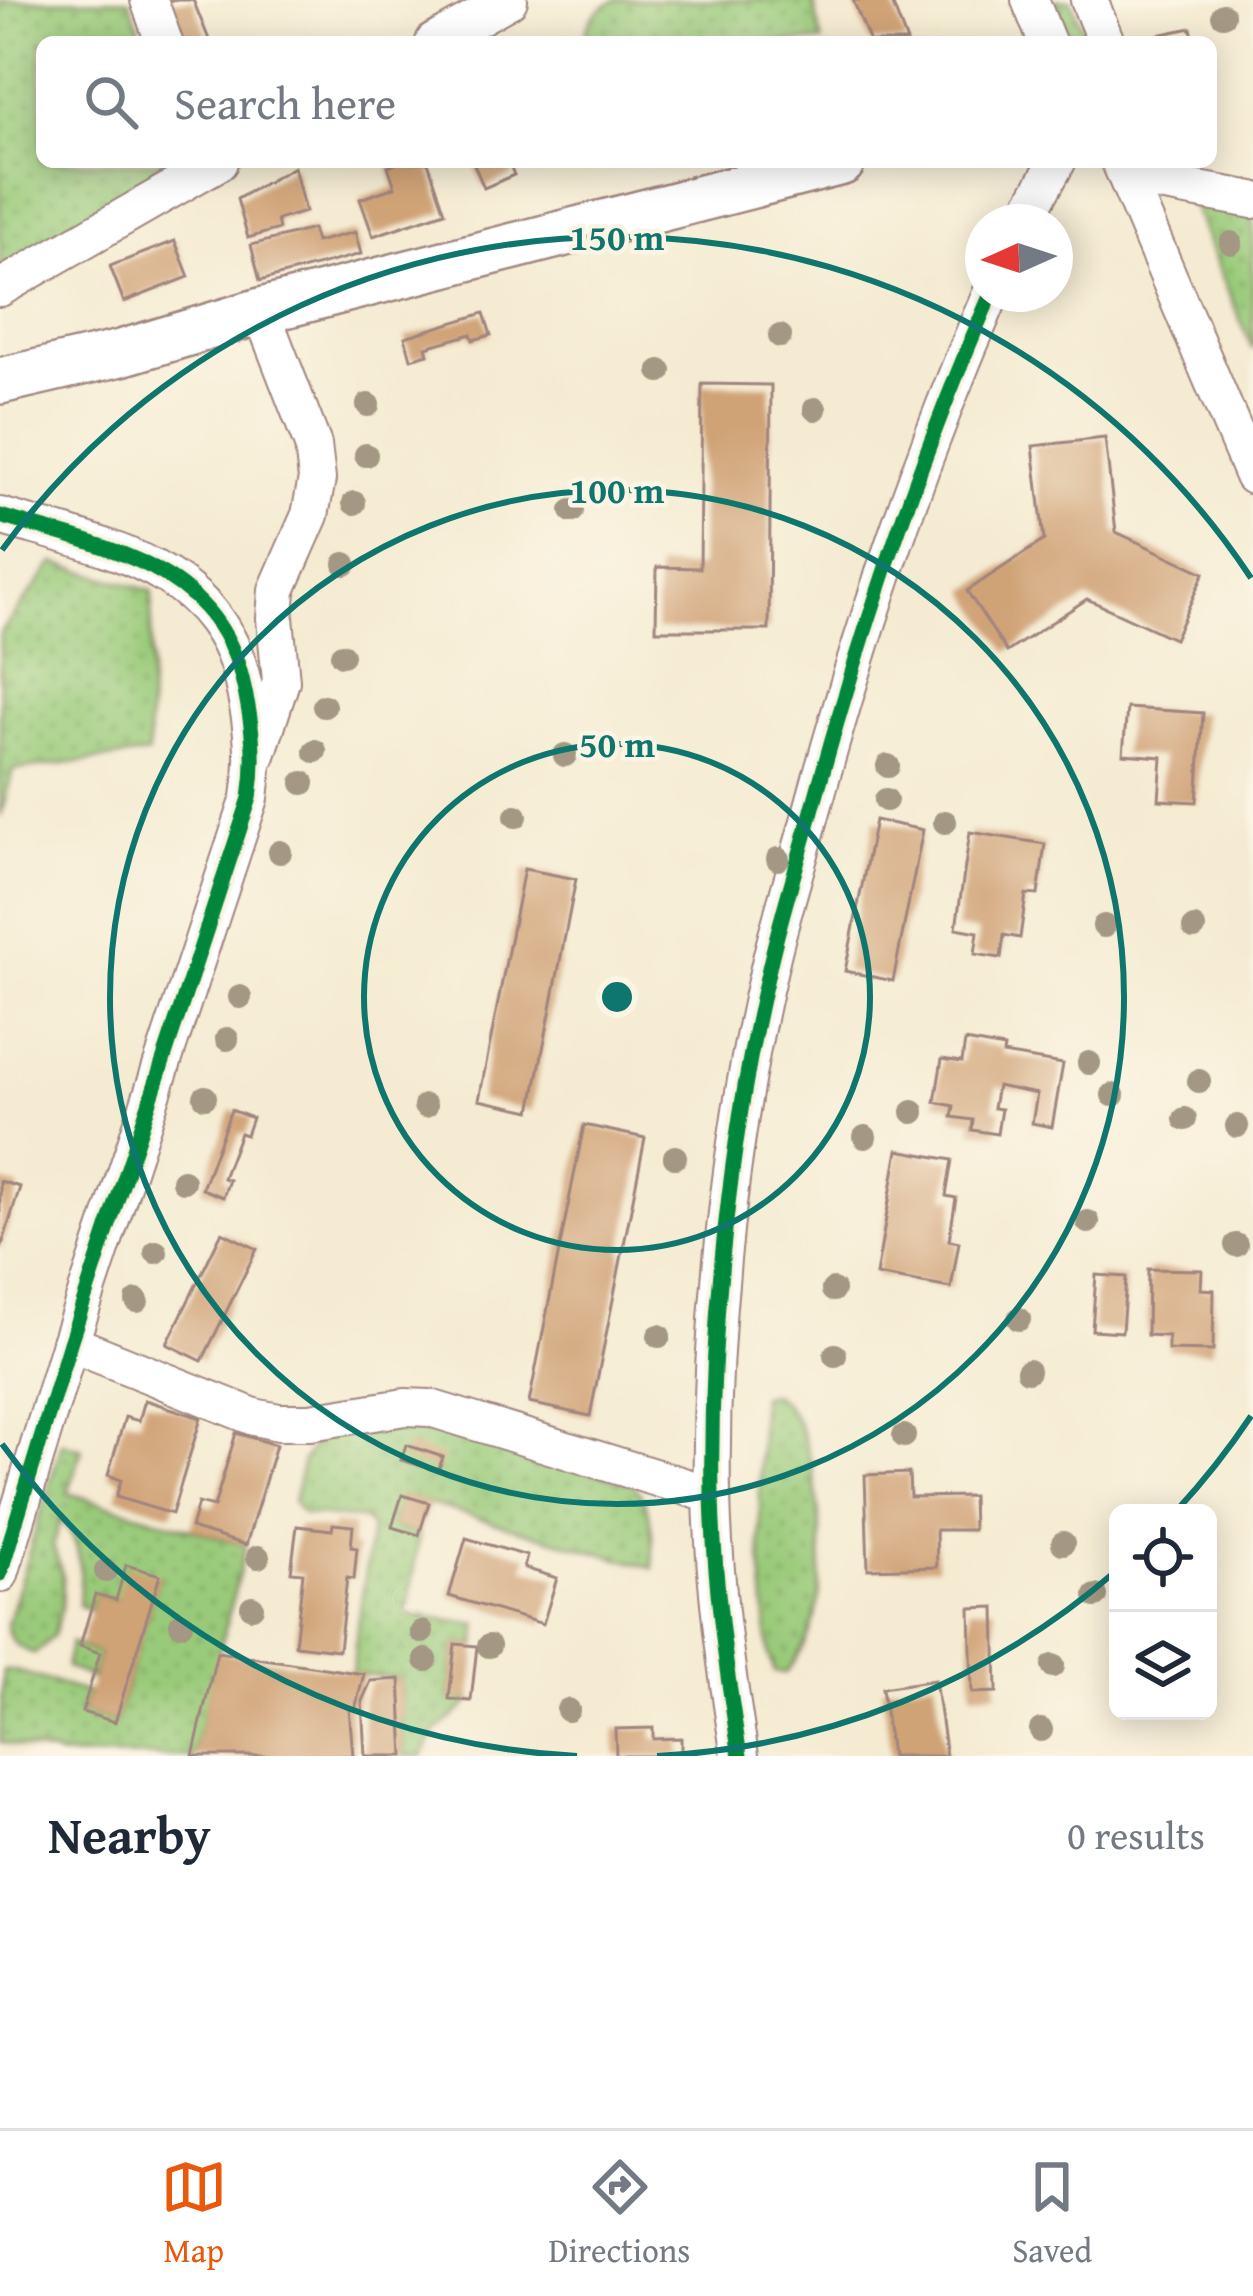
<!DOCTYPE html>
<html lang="en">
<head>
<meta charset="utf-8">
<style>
  body { margin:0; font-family:"Gentium Book Plus",serif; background:#f2f2f3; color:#1f2937 }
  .controls { position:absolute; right:36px; bottom:36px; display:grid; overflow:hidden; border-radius:18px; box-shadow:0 6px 30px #0003 }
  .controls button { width:108px; height:108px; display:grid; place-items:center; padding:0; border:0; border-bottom:3px solid #e0e1e3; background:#fff; color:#1f2937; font:60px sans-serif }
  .compass { position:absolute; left:965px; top:204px; width:108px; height:108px; border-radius:50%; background:#fff; box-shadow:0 6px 30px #0003; rotate:267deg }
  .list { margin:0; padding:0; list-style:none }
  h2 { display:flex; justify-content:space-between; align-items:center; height:156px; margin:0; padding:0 48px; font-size:51px }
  h2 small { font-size:39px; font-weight:400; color:#747a83 }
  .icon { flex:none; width:66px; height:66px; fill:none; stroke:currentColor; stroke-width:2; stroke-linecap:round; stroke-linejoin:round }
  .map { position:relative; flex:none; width:1253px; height:1756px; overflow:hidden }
  .search { position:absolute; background:#fff; box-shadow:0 6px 30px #0003; left:36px; right:36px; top:36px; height:132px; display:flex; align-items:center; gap:30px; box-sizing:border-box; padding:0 42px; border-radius:18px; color:#747a83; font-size:45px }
  .sheet { height:372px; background:#fff }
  nav { display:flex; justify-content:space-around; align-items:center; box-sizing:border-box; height:168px; border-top:3px solid #e0e1e3; background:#fff; font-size:33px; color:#747a83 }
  nav a { display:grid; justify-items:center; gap:6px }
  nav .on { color:#ea580c }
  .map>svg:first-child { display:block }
  .grass { fill:url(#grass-dots); stroke:#727452; stroke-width:3 }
  .building { fill:#d0a377 }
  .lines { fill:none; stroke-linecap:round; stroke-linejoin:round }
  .minor-casing { stroke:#a0857e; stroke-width:40 }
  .tertiary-casing { stroke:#a0857e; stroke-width:50 }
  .minor { stroke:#fff; stroke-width:36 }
  .tertiary { stroke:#fff; stroke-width:45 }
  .cycleway-casing { stroke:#fcf5e5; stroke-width:22 }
  .cycleway { stroke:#00873e; stroke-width:15 }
  .tree { fill:#a49783 }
  .ring { fill:none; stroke:#0f766e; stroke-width:6 }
  .centre { fill:#0f766e; stroke:#fcf5e5; stroke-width:6 }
  .ring-label { font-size:36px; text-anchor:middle; font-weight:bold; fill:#0f766e; stroke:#fcf5e5; stroke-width:9; stroke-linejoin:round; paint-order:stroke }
</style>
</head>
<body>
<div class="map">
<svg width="1253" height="1756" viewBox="0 0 1253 1756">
  <defs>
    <pattern id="grass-dots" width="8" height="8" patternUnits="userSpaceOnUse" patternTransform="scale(3)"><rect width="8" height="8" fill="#99ca79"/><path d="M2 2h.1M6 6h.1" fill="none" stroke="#85ad69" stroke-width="1.8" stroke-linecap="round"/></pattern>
  </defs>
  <rect width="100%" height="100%" fill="#fcf5e5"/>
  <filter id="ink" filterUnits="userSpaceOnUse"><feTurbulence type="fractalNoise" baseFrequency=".00833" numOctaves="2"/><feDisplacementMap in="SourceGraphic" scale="24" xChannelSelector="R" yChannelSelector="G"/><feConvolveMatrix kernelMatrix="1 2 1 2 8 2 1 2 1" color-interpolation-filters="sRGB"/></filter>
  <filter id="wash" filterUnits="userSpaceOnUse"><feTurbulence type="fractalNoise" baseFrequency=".004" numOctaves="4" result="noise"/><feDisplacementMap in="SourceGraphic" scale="48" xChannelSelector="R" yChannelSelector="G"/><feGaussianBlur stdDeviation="2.7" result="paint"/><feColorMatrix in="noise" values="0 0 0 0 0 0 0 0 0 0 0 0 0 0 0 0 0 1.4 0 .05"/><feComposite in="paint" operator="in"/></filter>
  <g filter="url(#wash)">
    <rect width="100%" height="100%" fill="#f5ebd2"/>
    <g class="grass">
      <polygon points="0,0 129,0 145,42 42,42 42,162 185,162 0,269"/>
      <path d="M616 0H813L822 42H585C585 21 598 8 616 0Z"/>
      <polygon points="1055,0 1071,0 1088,42 1072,42"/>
      <polygon points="1189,197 1253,214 1253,350"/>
      <polygon points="54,563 152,591 148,754 13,770 0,818 0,633"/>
      <path d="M772 1394C819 1418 825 1549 819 1596 815 1625 804 1650 786 1673L775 1672 769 1655 760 1542V1396Z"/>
      <path d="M418 1421 633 1484C655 1510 652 1536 653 1568L402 1496 392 1527 419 1535 407 1615 478 1624 477 1646 455 1644 449 1698 471 1701 434 1734 423 1756H404L400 1679 352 1673 371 1527 363 1519 303 1514 293 1502 303 1461 320 1434Z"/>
      <path d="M62 1443 82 1449 68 1493 246 1545 193 1756H60L0 1742 3 1671H17L88 1693 82 1712 115 1722 159 1576 116 1600 96 1594 91 1610 78 1605C83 1574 82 1543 61 1519L53 1546 63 1577 62 1607 53 1636 35 1654C18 1647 9 1644 7 1625Z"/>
      <polygon points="70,1643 100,1653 92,1679 66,1667"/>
    </g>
    <g id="blocks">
      <g class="building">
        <polygon points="171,0 193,0 210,42 181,42 165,4"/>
        <polygon points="853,0 891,0 907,42 870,42"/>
        <polygon points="1191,28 1194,42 1159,42 1158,35"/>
        <polygon points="399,162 428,162 445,212 373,236 360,199 395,187 388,166"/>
        <polygon points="473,162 518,162 510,165 514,175 484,188"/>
        <polygon points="294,167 305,212 277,220 279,229 248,238 237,199"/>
        <polygon points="312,229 316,242 355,232 361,254 260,281 251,245"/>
        <polygon points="175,241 189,277 124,302 110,266"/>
        <polygon points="484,313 491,335 473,340 471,334 426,347 428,354 411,359 405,337"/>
        <polygon points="702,384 771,385 769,630 656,630 657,567 700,568"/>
        <polygon points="1105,438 1116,532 1204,573 1174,639 1087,599 1007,652 967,591 1044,540 1033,446"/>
        <polygon points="1127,708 1203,713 1197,802 1159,800 1162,757 1123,754"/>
        <polygon points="875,820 923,830 893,981 845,971"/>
        <polygon points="970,832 1045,844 1038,895 1026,894 1020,938 1004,935 1001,958 975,954 978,932 956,928"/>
        <polygon points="524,869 576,879 531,1111 479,1100"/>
        <polygon points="965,1041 1004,1048 1003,1054 1063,1064 1052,1127 1032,1123 1037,1094 997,1086 993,1108 1001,1109 997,1134 972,1130 973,1120 952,1117 954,1106 935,1102 942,1059 962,1062"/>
        <polygon points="231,1110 252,1118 246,1135 240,1133 223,1178 229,1180 223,1197 202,1189"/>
        <polygon points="584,1125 645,1138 590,1416 529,1403"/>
        <polygon points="898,1150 952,1160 946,1196 956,1198 949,1240 959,1242 951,1288 876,1275"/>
        <polygon points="0,1181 20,1187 1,1249 0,1248"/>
        <polygon points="222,1232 257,1249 202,1361 167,1344"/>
        <polygon points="1148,1269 1202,1270 1201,1289 1214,1290 1213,1351 1168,1350 1168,1336 1147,1335"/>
        <polygon points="1096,1275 1126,1277 1122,1332 1092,1330"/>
        <polygon points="145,1400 201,1418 172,1514 116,1497 121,1480 108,1475 125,1417 139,1421"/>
        <polygon points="236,1433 276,1445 246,1545 191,1528 198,1503 214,1507"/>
        <polygon points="406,1445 443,1457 438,1471 401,1460"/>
        <polygon points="909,1473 910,1497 972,1496 973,1530 936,1530 937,1567 868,1569 865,1475"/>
        <polygon points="402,1495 429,1503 419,1535 392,1527"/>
        <polygon points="333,1524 353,1526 351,1547 357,1548 354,1579 347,1578 339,1650 295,1645 303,1573 291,1572 297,1526 332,1530"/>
        <polygon points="466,1538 527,1556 524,1568 557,1578 543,1624 449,1596"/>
        <polygon points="126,1565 160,1575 115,1722 82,1712 100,1653 80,1646 95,1594 116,1600"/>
        <polygon points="995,1607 997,1692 972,1693 970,1608"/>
        <polygon points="455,1644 477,1646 471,1701 449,1699"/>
        <polygon points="217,1652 364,1674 355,1709 349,1707 353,1756 193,1756"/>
        <polygon points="400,1679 404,1756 365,1756 362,1701 371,1681"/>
        <polygon points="935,1680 946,1756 891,1756 882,1688"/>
        <polygon points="653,1728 653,1739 681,1738 681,1756 616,1756 615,1729"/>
      </g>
    </g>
  </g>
  <g filter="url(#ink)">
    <use href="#blocks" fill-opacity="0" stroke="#a0857e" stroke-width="3"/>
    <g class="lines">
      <g class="minor-casing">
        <g id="minor">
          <polyline points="149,0 164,42"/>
          <polyline points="1030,0 1047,42"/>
          <polyline points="1089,0 1106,42"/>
          <polyline points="434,42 509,0"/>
          <polyline points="1120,162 1253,476"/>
          <polyline points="1127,177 1253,200"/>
          <polyline points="1023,222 1057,162"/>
          <polyline points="0,288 219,162"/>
          <path d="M0 516C103 547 219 564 244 687 253 726 256 759 250 798L70 1343 0 1574"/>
          <polyline points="257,755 281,681 275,618 277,590 310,515 317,479 313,445 261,311"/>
          <polyline points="70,1343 254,1417 279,1422 310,1422 405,1407 430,1408 712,1495"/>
          <path d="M740 1756C726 1669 714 1583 712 1495 709 1328 731 1127 770 964 782 912 799 859 813 807 861 632 918 460 991 294"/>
        </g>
      </g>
      <g class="tertiary-casing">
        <polyline id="tertiary" points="0,381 121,353 261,311 842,162"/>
      </g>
      <use href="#minor" class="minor"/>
      <use href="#tertiary" class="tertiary"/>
      <g class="cycleway-casing">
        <g id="cycleway">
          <path d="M0 516C103 547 219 564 244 687 253 726 256 759 250 798L70 1343 0 1574"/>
          <path d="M740 1756C726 1669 714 1583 712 1495 709 1328 731 1127 770 964 782 912 799 859 813 807 861 632 918 460 991 294"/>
        </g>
      </g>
      <use href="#cycleway" class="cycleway"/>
    </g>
    <g class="tree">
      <circle cx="1223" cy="15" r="12"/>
      <circle cx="1231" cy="243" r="12"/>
      <circle cx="780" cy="336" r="12"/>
      <circle cx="660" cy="371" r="12"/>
      <circle cx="368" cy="405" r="12"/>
      <circle cx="815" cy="409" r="12"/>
      <circle cx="366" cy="455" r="12"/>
      <circle cx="354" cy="503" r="12"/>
      <circle cx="572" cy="511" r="12"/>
      <circle cx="345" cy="564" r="12"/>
      <circle cx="342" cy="655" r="12"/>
      <circle cx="324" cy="706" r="12"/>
      <circle cx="315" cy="751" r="12"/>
      <circle cx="565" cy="755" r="12"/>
      <circle cx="888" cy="766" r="12"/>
      <circle cx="303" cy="783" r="12"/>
      <circle cx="886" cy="800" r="12"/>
      <circle cx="516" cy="816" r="12"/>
      <circle cx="945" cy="822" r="12"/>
      <circle cx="280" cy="852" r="12"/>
      <circle cx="778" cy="859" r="12"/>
      <circle cx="1104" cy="926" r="12"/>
      <circle cx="1194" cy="928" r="12"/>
      <circle cx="240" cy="997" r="12"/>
      <circle cx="227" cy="1039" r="12"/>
      <circle cx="1089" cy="1063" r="12"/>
      <circle cx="1199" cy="1081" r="12"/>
      <circle cx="1113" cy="1095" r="12"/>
      <circle cx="205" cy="1097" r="12"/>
      <circle cx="425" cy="1106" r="12"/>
      <circle cx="913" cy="1112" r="12"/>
      <circle cx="1185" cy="1119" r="12"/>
      <circle cx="1237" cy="1126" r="12"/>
      <circle cx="865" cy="1137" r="12"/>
      <circle cx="675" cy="1157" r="12"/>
      <circle cx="183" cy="1181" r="12"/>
      <circle cx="1088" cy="1222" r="12"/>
      <circle cx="1236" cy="1245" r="12"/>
      <circle cx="156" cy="1252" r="12"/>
      <circle cx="833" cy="1290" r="12"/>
      <circle cx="137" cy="1301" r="12"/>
      <circle cx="1019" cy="1319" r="12"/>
      <circle cx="659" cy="1336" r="12"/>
      <circle cx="835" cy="1355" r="12"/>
      <circle cx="1028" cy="1371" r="12"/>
      <circle cx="904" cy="1436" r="12"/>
      <circle cx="1063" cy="1543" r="12"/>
      <circle cx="258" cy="1557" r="12"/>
      <circle cx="106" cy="1571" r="12"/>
      <circle cx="1096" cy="1596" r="12"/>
      <circle cx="252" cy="1607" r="12"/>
      <circle cx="181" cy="1624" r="12"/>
      <circle cx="422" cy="1632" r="12"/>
      <circle cx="489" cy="1646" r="12"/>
      <circle cx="426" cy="1660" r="12"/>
      <circle cx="1053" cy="1666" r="12"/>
      <circle cx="568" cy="1710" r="12"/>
      <circle cx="1041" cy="1730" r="12"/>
    </g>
  </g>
  <g class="ring">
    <circle cx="617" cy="997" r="253"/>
    <circle cx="617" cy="997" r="507"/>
    <path d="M1251 1416A760 760 0 0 1 1177 1510M1116 1571A760 760 0 0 1 657 1756M577 1756A760 760 0 0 1 2 1444M2 550A760 760 0 0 1 1251 578"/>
  </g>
  <circle cx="617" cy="997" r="18" class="centre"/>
  <g class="ring-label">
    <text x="617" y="250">150 m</text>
    <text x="617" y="503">100 m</text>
    <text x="617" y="757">50 m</text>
  </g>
</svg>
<div class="controls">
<button><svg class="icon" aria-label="locate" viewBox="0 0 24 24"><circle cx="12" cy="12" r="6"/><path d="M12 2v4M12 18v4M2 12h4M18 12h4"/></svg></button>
<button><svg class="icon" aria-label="layers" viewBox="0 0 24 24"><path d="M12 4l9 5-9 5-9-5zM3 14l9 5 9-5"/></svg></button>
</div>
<svg class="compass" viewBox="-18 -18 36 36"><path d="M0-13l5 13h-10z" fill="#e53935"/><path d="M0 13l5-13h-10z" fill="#747a83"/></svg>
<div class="search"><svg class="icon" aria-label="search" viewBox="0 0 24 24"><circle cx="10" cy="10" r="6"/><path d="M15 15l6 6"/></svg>Search here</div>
</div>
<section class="sheet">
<h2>Nearby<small>0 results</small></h2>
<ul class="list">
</ul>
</section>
<nav>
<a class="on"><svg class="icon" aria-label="map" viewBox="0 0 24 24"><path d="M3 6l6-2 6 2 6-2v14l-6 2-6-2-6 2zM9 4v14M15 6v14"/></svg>Map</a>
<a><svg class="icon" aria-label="directions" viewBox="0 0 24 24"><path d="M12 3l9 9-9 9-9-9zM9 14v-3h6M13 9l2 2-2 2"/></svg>Directions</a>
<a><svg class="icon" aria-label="saved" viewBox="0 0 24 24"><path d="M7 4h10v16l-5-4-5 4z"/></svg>Saved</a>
</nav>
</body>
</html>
